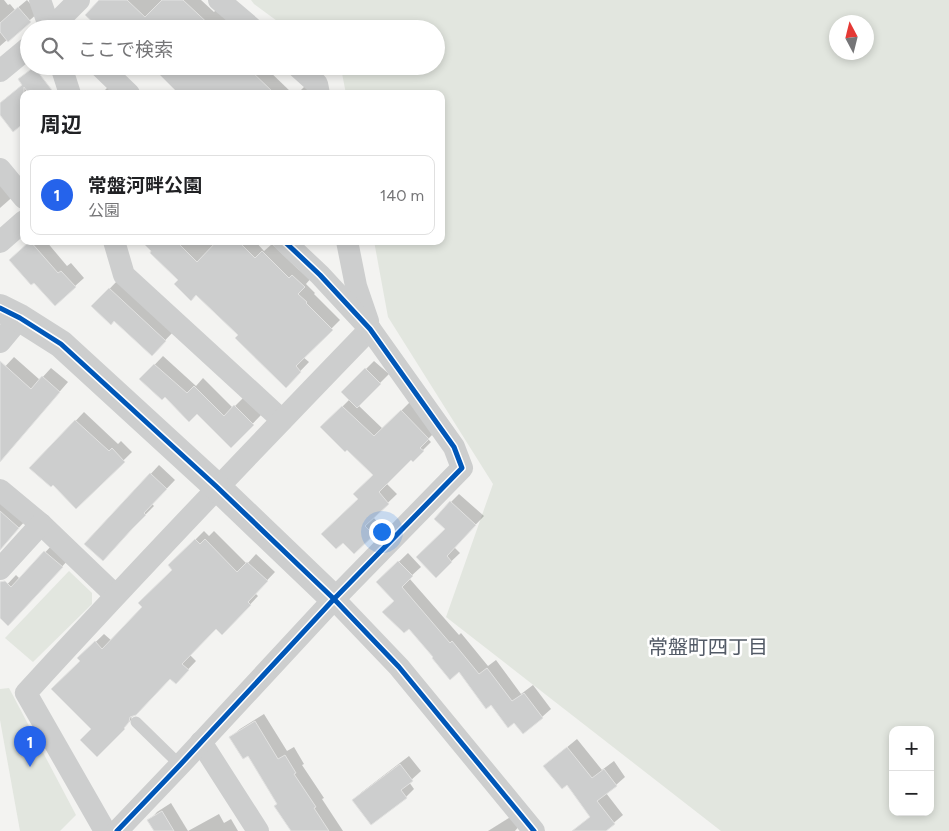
<!DOCTYPE html>
<html lang="ja">
<head>
<meta charset="utf-8">
<style>
  body { margin:0; font-family:Figtree,"Noto Sans JP",sans-serif; background:#f2f2f2; color:#202124 }
  .controls { position:absolute; right:15px; bottom:15px; display:grid; overflow:hidden; border-radius:10px; box-shadow:0 2px 8px #0003 }
  .controls button { width:45px; height:45px; display:grid; place-items:center; padding:0; border:0; border-bottom:1px solid #e0e0e0; background:#fff; color:#202124; font:25px sans-serif }
  .compass { position:absolute; left:829px; top:15px; width:45px; height:45px; border-radius:50%; background:#fff; box-shadow:0 2px 8px #0003; rotate:353deg }
  .you { position:absolute; left:381px; top:531px; width:18px; height:18px; margin:-12px; border:4px solid #fff; border-radius:50%; background:#1a73e8; box-shadow:0 0 0 8px #1a73e833 }
  .badge { display:grid; place-items:center; width:32px; height:32px; border-radius:50%; background:#2563eb; color:#fff; font-size:16px; font-weight:700 }
  .pin { position:absolute; translate:-50% -41px; filter:drop-shadow(0 1px 2px #0008) }
  .pin::after { content:''; position:absolute; top:26px; width:18px; height:15px; background:inherit; clip-path:polygon(0 0,100% 0,50% 100%) }
  .list { margin:0; padding:0; list-style:none }
  h2 { display:flex; justify-content:space-between; align-items:center; height:65px; margin:0; padding:0 20px; font-size:21px }
  h2 small { font-size:16px; font-weight:400; color:#757577 }
  .list li { display:grid; grid-template-columns:32px 1fr auto; gap:15px; align-items:center; box-sizing:border-box; height:80px; margin:0 10px 10px; padding:0 10px; border:1px solid #e0e0e0; border-radius:10px }
  .list b { display:block; font-size:19px; white-space:nowrap }
  .list p { margin:0; font-size:16px; white-space:nowrap; color:#757577 }
  .list em { font-size:16px; font-style:normal; color:#757577 }
  .icon { flex:none; width:28px; height:28px; fill:none; stroke:currentColor; stroke-width:2; stroke-linecap:round; stroke-linejoin:round }
  .map { position:relative; flex:none; width:949px; height:831px; overflow:hidden }
  .search { position:absolute; background:#fff; box-shadow:0 2px 8px #0003; left:20px; top:20px; width:425px; height:55px; display:flex; align-items:center; gap:12px; box-sizing:border-box; padding:0 18px; border-radius:28px; color:#757577; font-size:19px }
  .panel { position:absolute; background:#fff; box-shadow:0 2px 8px #0003; left:20px; top:90px; width:425px; height:155px; border-radius:10px }
  .map>svg:first-child { display:block }
  .green { fill:#e2e6df; fill-rule:evenodd }
  .shadow { fill:#0003 }
  .building { fill:#cdcece; stroke:#e2e2e1 }
  .lines { fill:none; stroke-linecap:round; stroke-linejoin:round }
  .service { stroke:#cdcece; stroke-width:11 }
  .minor { stroke:#cdcece; stroke-width:22 }
  .tertiary { stroke:#cdcece; stroke-width:28 }
  .cycleway-casing { stroke:#fff; stroke-width:8 }
  .cycleway { stroke:#0057b8; stroke-width:5 }
  .labels { text-anchor:middle; dominant-baseline:central; stroke-width:5; stroke-linejoin:round; paint-order:stroke }
  .neighbourhood-label { font-size:20px; fill:#525a66; stroke:#fff }
</style>
</head>
<body>
<div class="map">
<svg width="949" height="831" viewBox="0 0 949 831">
  <rect width="100%" height="100%" fill="#f3f3f1"/>
  <g class="green">
    <path d="M251 0H949V831H721L446 617 493 484 388 317 374 241H441V94H346L341 68 339 66H436V29H288L254 4ZM836 22H866V52H836ZM893 730H930V812H893Z"/>
    <polygon points="69,571 92,593 92,604 33,662 5,638"/>
    <polygon points="9,688 76,815 60,831 20,831 0,720 0,689"/>
  </g>
  <g class="shadow">
    <polygon points="0,0 4,0 8,5 10,4 15,10 27,0 38,13 0,46"/>
    <polygon points="101,0 201,0 214,12 218,8 230,19 222,27 224,29 104,29"/>
    <polygon points="153,66 264,66 293,94 182,94"/>
    <polygon points="36,74 43,94 24,94 0,113 0,103"/>
    <polygon points="112,83 123,94 101,94"/>
    <polygon points="306,85 315,94 297,94"/>
    <polygon points="0,173 17,193 0,208"/>
    <polygon points="30,241 46,241 67,266 71,263 84,278 55,304 19,252"/>
    <polygon points="143,241 255,241 264,251 272,244 299,270 312,277 306,284 315,293 314,294 340,320 303,357 309,362 286,386 240,335 197,294 179,280"/>
    <polygon points="118,280 174,331 152,354 114,319 93,306"/>
    <polygon points="163,356 196,386 203,378 233,408 243,398 261,415 231,446 197,413 165,396 141,379"/>
    <polygon points="14,357 40,380 51,368 68,382 16,442 0,444 0,372"/>
    <polygon points="374,361 389,374 358,405 383,429 410,402 437,430 428,439 431,442 413,460 411,458 386,483 397,494 373,517 381,526 354,552 359,499 374,475 347,448 322,427 350,399 343,392"/>
    <polygon points="84,412 118,444 121,441 132,452 76,507 53,484 31,468"/>
    <polygon points="159,465 175,480 152,504 154,506 141,519 86,544"/>
    <polygon points="459,494 484,516 454,547 460,553 436,576 447,528 451,502"/>
    <polygon points="0,495 27,519 0,548"/>
    <polygon points="204,531 209,536 214,531 247,564 256,554 275,572 255,593 258,596 231,625 216,628 190,655 196,661 176,682 170,677 131,718 132,719 97,755 81,661 79,658 104,634 112,641 144,607 174,570 170,565"/>
    <polygon points="54,543 70,558 17,615 0,616 0,592 16,575 20,579"/>
    <polygon points="408,553 421,567 409,578 459,635 461,633 488,666 496,660 521,694 533,685 551,709 542,717 523,732 515,721 491,704 459,671 435,656 396,601 378,582"/>
    <polygon points="264,714 287,751 294,747 304,764 302,765 324,798 322,799 343,831 301,831 249,754 231,737 240,729"/>
    <polygon points="577,739 602,770 614,761 625,777 616,785 606,793 623,815 604,831 579,831 577,828 591,816 568,783 545,766 554,758"/>
    <polygon points="409,756 421,771 409,782 414,789 406,797 353,800 362,792"/>
    <polygon points="171,803 188,831 155,831 149,821 157,812"/>
    <polygon points="219,814 224,823 231,819 238,831 188,831"/>
    <polygon points="512,816 519,826 515,831 488,831"/>
  </g>
  <g class="building">
    <polygon points="99,0 127,0 145,17 162,0 183,0 214,29 100,29 85,15"/>
    <polygon points="18,7 31,22 8,42 0,32 0,23"/>
    <polygon points="151,66 246,66 275,94 179,94"/>
    <polygon points="34,67 55,94 29,94 24,87 24,123 13,132 0,115 0,103 22,85 18,79"/>
    <polygon points="30,241 58,273 61,271 76,287 55,306 34,283 31,285 9,260"/>
    <polygon points="141,241 176,241 197,262 217,241 238,241 255,258 262,251 289,278 292,275 305,287 298,294 307,302 306,303 333,330 296,366 301,372 286,388 235,338 238,335 196,295 191,301 174,284 178,280 150,253 151,251"/>
    <polygon points="109,288 166,341 152,356 114,321 111,325 91,306"/>
    <polygon points="0,361 31,389 42,376 60,392 0,462"/>
    <polygon points="154,364 187,393 194,386 224,416 234,405 254,425 231,448 197,414 189,422 165,397 162,400 139,379"/>
    <polygon points="365,368 381,384 357,408 341,392"/>
    <polygon points="342,406 374,436 401,410 429,439 420,448 424,451 413,462 411,460 379,492 389,504 365,526 374,535 354,554 343,543 336,549 321,534 358,499 353,494 373,475 347,450 345,452 320,427"/>
    <polygon points="75,420 109,451 112,448 125,462 76,509 53,485 51,487 29,468"/>
    <polygon points="150,473 167,489 144,513 146,515 132,529 103,561 84,544"/>
    <polygon points="450,501 476,525 447,556 452,562 436,578 416,557 445,529 434,519"/>
    <polygon points="0,511 19,528 0,550"/>
    <polygon points="195,539 200,544 205,539 237,572 247,562 268,581 248,602 251,605 222,635 216,629 182,664 189,670 176,684 170,679 136,715 130,717 129,722 124,728 125,729 97,757 80,740 91,729 51,689 80,661 77,658 95,641 102,649 142,607 138,603 172,570 168,565"/>
    <polygon points="44,551 63,567 8,626 0,618 0,582 5,581 11,587"/>
    <polygon points="398,561 413,576 402,587 450,643 452,641 479,674 487,668 512,701 524,693 543,718 523,734 514,723 508,728 491,705 486,709 459,672 450,680 432,658 433,657 409,629 404,633 382,612 394,601 376,582"/>
    <polygon points="255,721 278,759 285,755 296,773 294,774 316,807 314,808 329,831 291,831 274,806 277,804 248,756 243,759 229,737"/>
    <polygon points="567,747 592,778 604,769 617,786 597,801 615,824 606,831 572,831 590,817 567,785 562,789 543,766"/>
    <polygon points="400,764 413,781 401,790 407,798 371,825 352,800"/>
    <polygon points="162,811 174,831 154,831 147,820"/>
  </g>
  <g class="lines">
    <polyline class="service" points="136,722 180,765"/>
    <g class="minor">
      <polyline points="40,0 50,29"/>
      <polyline points="219,0 253,29"/>
      <polyline points="50,29 79,0"/>
      <polyline points="61,66 70,94"/>
      <polyline points="100,66 129,94"/>
      <polyline points="297,66 317,84 319,94"/>
      <polyline points="0,71 29,47"/>
      <polyline points="0,169 24,198"/>
      <polyline points="114,241 124,275 282,420"/>
      <polyline points="347,241 356,286 368,321"/>
      <polyline points="0,242 24,221"/>
      <polyline points="0,342 20,318"/>
      <polyline points="0,490 41,524 115,595"/>
      <polyline points="0,569 41,524"/>
      <polyline points="334,599 399,667 534,831"/>
      <polyline points="201,742 258,831"/>
      <path d="M105 831 26 693C139 569 254 449 370 329"/>
      <polyline points="117,831 180,765 334,599 462,468 454,447 370,329 320,275 284,241"/>
    </g>
    <polyline class="tertiary" points="0,308 20,318 61,344 217,487 334,599"/>
    <g class="cycleway-casing">
      <g id="cycleway">
        <polyline points="0,308 20,318 61,344 217,487 334,599 399,667 534,831"/>
        <polyline points="117,831 180,765 334,599 462,468 454,447 370,329 320,275 284,241"/>
      </g>
    </g>
    <use href="#cycleway" class="cycleway"/>
  </g>
  <g class="labels">
    <g class="neighbourhood-label">
      <text x="708" y="647">常盤町四丁目</text>
    </g>
  </g>
</svg>
<div class="controls">
<button>+</button>
<button>−</button>
</div>
<svg class="compass" viewBox="-18 -18 36 36"><path d="M0-13l5 13h-10z" fill="#e53935"/><path d="M0 13l5-13h-10z" fill="#757577"/></svg>
<div class="you"></div>
<div class="pin badge" style="left:30px;top:767px">1</div>
<div class="search"><svg class="icon" aria-label="search" viewBox="0 0 24 24"><circle cx="10" cy="10" r="6"/><path d="M15 15l6 6"/></svg>ここで検索</div>
<section class="panel">
<h2>周辺<small></small></h2>
<ul class="list">
<li><span class="badge">1</span><div><b>常盤河畔公園</b><p>公園</p></div><em>140 m</em></li>
</ul>
</section>
</div>
</body>
</html>
